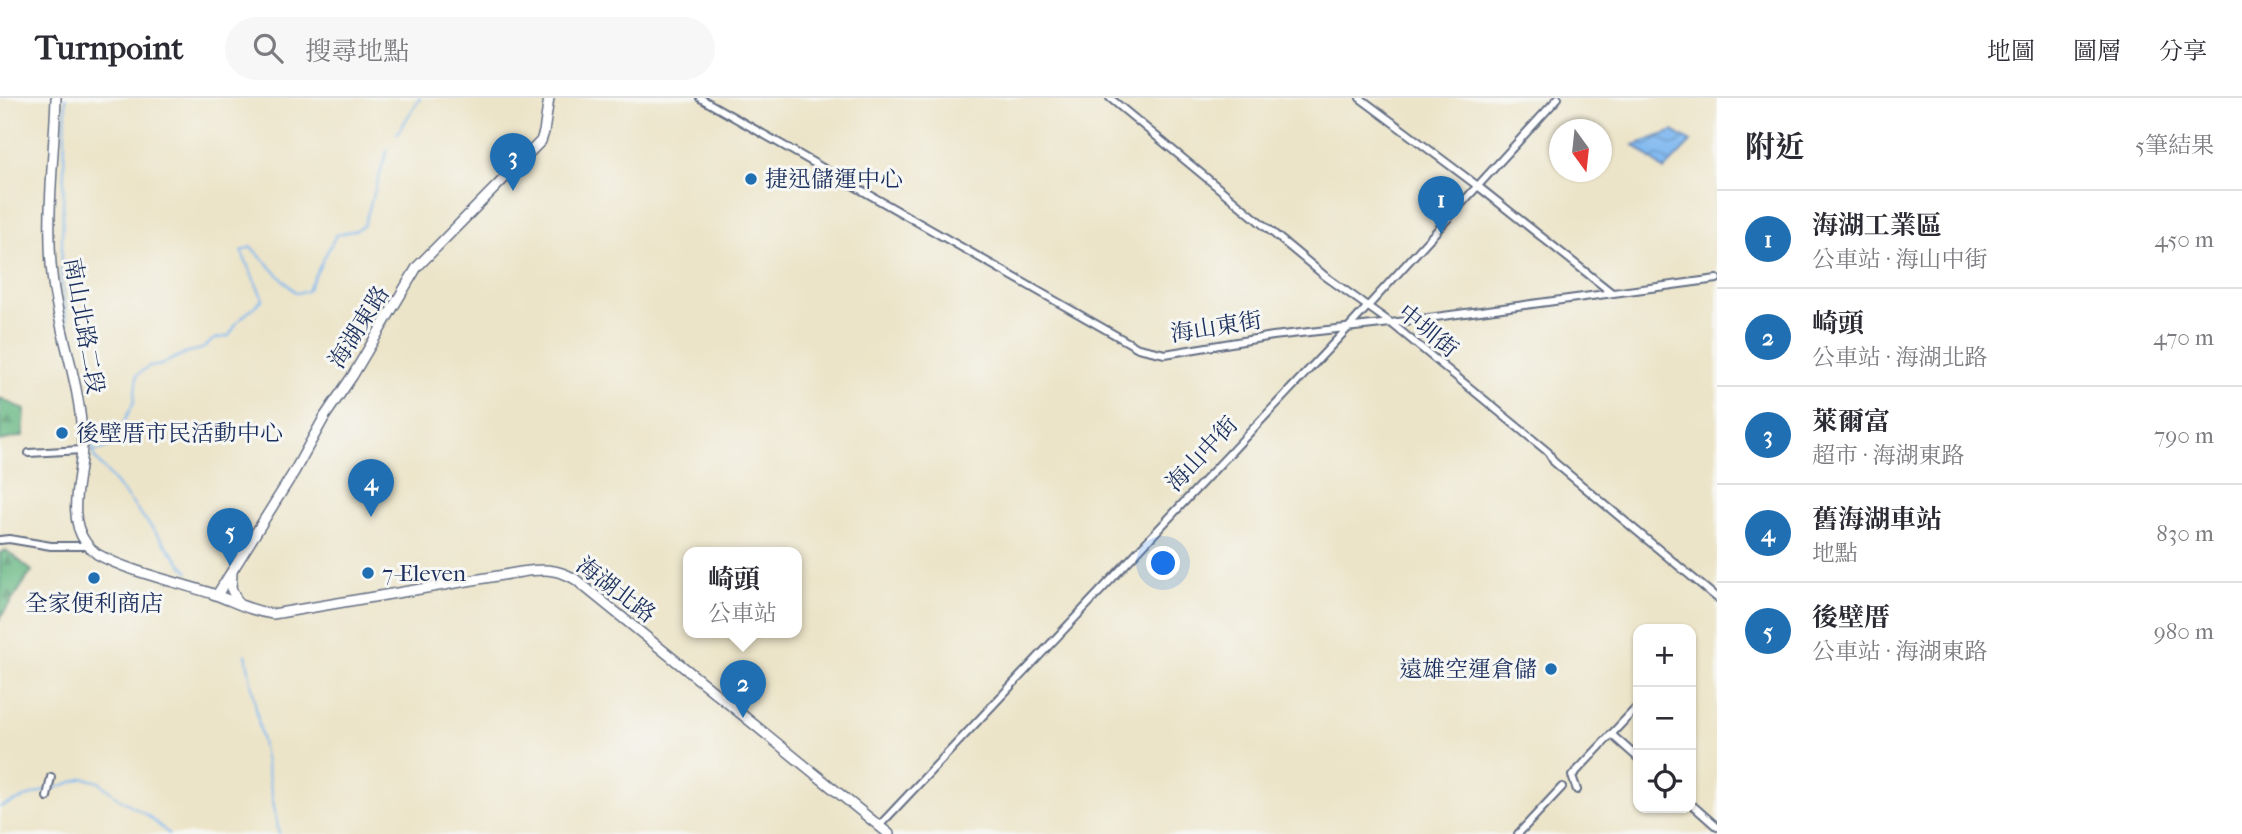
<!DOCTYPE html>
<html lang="zh-TW">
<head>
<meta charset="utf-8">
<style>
  body { margin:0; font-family:"IM FELL French Canon","Noto Serif TC",serif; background:#f7f7f7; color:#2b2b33 }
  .controls { position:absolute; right:21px; bottom:21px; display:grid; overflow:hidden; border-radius:14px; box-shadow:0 2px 5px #0004 }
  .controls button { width:63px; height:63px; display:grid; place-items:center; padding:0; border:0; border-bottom:2px solid #e1e1e2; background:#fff; color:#2b2b33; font:35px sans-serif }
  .compass { position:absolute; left:1549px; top:21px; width:63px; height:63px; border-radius:50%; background:#fff; box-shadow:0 2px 5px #0004; rotate:165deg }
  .you { position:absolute; left:1164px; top:466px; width:24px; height:24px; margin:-18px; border:5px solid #fff; border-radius:50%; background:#1a73e8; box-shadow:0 0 0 10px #1a73e833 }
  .badge { display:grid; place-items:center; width:46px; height:46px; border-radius:50%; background:#1f6fb2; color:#fff; font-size:23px; font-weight:700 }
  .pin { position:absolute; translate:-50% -58px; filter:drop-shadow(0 2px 4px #0008) }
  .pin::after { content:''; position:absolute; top:37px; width:24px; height:21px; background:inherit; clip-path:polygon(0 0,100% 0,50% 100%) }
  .popup { position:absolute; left:683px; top:449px; width:119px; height:91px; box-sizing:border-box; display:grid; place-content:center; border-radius:14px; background:#fff; filter:drop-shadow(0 2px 5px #0005); font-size:23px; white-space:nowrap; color:#7c7c81 }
  .popup b { font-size:26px; color:#2b2b33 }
  .popup::after { content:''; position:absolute; left:50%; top:100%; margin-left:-14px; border:14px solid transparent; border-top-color:#fff }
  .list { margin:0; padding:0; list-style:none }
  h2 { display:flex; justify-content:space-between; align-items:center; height:91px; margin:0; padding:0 28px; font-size:30px }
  h2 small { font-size:23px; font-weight:400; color:#7c7c81 }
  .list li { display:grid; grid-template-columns:46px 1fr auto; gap:21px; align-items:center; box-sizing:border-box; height:98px; padding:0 28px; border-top:2px solid #e1e1e2 }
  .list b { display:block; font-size:26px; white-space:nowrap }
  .list p { margin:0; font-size:23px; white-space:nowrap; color:#7c7c81 }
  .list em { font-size:23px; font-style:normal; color:#7c7c81 }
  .icon { flex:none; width:38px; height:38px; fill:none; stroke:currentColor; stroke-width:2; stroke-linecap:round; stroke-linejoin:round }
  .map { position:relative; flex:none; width:1717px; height:736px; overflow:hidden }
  header { display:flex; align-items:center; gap:42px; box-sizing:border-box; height:98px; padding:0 35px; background:#fff; border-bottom:2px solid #e1e1e2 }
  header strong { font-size:33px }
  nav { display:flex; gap:38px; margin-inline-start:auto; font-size:24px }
  .search { width:490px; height:63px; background:#f7f7f7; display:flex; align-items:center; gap:18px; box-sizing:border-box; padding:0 24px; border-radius:38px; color:#7c7c81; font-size:26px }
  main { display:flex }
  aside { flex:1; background:#fff }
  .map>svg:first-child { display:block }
  .forest { fill:url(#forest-firs); stroke:#427471; stroke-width:2 }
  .water { fill:url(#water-waves); stroke:#4d74a7; stroke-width:2 }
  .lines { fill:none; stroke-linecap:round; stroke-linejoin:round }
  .stream { stroke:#7fb8f0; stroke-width:2 }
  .street-casing { stroke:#646e83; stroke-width:10 }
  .secondary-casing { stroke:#646e83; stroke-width:12 }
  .street { stroke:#fff; stroke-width:6 }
  .secondary { stroke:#fff; stroke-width:9 }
  .poi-dot { fill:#1f6fb2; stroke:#f6f6f2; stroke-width:2.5 }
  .labels { text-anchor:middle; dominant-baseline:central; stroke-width:6; stroke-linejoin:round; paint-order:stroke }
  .poi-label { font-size:23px; fill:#1b2f5e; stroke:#f6f6f2; text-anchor:start }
  .street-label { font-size:23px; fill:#1b2f5e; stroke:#f6f6f2 }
</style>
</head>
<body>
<header>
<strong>Turnpoint</strong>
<div class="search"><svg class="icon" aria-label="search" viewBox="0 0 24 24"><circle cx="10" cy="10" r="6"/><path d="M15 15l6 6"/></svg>搜尋地點</div>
<nav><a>地圖</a><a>圖層</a><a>分享</a></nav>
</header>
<main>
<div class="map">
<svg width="1717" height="736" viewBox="0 0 1717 736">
  <defs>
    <pattern id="forest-firs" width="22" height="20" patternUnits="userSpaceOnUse" patternTransform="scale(1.75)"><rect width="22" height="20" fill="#68b884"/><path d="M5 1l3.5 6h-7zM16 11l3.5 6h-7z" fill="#55966f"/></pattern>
    <pattern id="water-waves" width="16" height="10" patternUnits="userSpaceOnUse" patternTransform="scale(1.75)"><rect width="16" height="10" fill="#7fb8f0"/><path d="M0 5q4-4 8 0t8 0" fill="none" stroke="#6796c6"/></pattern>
  </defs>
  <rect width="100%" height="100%" fill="#f6f6f2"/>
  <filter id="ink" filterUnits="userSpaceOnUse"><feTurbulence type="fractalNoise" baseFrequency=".0143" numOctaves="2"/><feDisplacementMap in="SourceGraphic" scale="14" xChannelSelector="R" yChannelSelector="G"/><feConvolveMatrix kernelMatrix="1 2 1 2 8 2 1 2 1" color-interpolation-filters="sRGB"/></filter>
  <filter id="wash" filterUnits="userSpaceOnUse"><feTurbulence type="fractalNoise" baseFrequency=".00686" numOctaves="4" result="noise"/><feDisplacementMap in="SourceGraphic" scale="28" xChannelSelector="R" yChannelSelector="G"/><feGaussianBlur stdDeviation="1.57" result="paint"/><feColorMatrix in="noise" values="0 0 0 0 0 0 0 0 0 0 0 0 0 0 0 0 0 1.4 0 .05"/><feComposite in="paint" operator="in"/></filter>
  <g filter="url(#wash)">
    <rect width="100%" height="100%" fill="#ece4c8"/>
    <g class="forest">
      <polygon points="0,300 25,312 23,338 0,343"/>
      <polygon points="6,452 32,473 0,520 0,455"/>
    </g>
    <polygon class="water" points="1673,33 1691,44 1664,72 1634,47"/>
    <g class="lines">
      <g class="stream">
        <polyline points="66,0 61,182 68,228"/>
        <polyline points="397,36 420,0"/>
        <polyline points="69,232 81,276"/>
        <polyline points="82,280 95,360 188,474"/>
        <polyline points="93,354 112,348 134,304 137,277 149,268 158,268 188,254 202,251 214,241 229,238 238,223 263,201 241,153 251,149 296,195 307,193 336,137 356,132 364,127 387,53"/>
        <polyline points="246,556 279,736"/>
        <polyline points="50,692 84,680 99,684 117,699 147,717 169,736"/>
        <polyline points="0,709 45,692"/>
      </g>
    </g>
  </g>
  <g filter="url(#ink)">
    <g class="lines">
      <g class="street-casing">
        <g id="street">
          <polyline points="700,0 1138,250 1165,256 1273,238 1391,225 1717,181"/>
          <polyline points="1110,0 1325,178 1391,225 1548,354 1554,364 1717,500"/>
          <polyline points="1360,0 1479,89 1612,195"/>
          <polyline points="29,355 82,352"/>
          <polyline points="0,442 9,441 51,448 88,448"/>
          <polyline points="1611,636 1638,660"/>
          <polyline points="1577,692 1572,678 1638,608"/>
          <polyline points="47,699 51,679"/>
          <polyline points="1691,706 1717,729"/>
          <polyline points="879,728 1348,230 1558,0"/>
          <polyline points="1518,736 1562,689"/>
        </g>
      </g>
      <g class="secondary-casing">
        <g id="secondary">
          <path d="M56 0C54 59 45 127 53 185 60 238 81 288 82 341 84 374 64 415 86 445 89 449 93 453 97 456 129 474 178 484 213 496 233 503 250 513 273 516L521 474C542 471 556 470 575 481L889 736"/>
          <polyline points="232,476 231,490 238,505"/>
          <polyline points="217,497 294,374 325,318 353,277 417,169 541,43 544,34 549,0"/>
        </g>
      </g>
      <use href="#street" class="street"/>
      <use href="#secondary" class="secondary"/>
    </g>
  </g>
  <g class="poi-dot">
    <circle cx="751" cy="81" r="7"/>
    <circle cx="62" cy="335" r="7"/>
    <circle cx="368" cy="475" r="7"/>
    <circle cx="94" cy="480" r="7"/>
    <circle cx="1551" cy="571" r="7"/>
  </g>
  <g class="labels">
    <g class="poi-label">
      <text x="765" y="81">捷迅儲運中心</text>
      <text x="76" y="335">後壁厝市民活動中心</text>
      <text x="382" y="475">7-Eleven</text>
      <text x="94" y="505" text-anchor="middle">全家便利商店</text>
      <text x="1537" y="571" text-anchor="end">遠雄空運倉儲</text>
    </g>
    <g class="street-label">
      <text transform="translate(84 228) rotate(80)">南山北路二段</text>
      <text transform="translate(359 229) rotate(-58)">海湖東路</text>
      <text transform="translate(1216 229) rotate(-9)">海山東街</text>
      <text transform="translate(1428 233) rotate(39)">中圳街</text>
      <text transform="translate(1202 356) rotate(-47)">海山中街</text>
      <text transform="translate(616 492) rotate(37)">海湖北路</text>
    </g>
  </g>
</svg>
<div class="controls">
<button>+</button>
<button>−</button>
<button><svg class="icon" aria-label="locate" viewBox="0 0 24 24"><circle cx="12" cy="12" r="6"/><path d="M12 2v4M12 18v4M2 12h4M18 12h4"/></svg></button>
</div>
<svg class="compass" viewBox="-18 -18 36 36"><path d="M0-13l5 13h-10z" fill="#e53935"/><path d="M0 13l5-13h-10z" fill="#7c7c81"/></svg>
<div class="you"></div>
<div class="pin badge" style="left:1441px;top:136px">1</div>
<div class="pin badge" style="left:743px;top:620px">2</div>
<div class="popup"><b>崎頭</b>公車站</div>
<div class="pin badge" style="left:513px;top:93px">3</div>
<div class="pin badge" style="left:371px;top:419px">4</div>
<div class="pin badge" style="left:230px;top:468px">5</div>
</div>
<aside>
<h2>附近<small>5筆結果</small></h2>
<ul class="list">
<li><span class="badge">1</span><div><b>海湖工業區</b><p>公車站 · 海山中街</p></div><em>450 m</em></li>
<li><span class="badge">2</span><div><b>崎頭</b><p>公車站 · 海湖北路</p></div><em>470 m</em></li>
<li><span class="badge">3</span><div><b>萊爾富</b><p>超市 · 海湖東路</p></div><em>790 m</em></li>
<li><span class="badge">4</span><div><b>舊海湖車站</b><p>地點</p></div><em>830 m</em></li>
<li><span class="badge">5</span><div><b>後壁厝</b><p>公車站 · 海湖東路</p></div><em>980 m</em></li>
</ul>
</aside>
</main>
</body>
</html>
